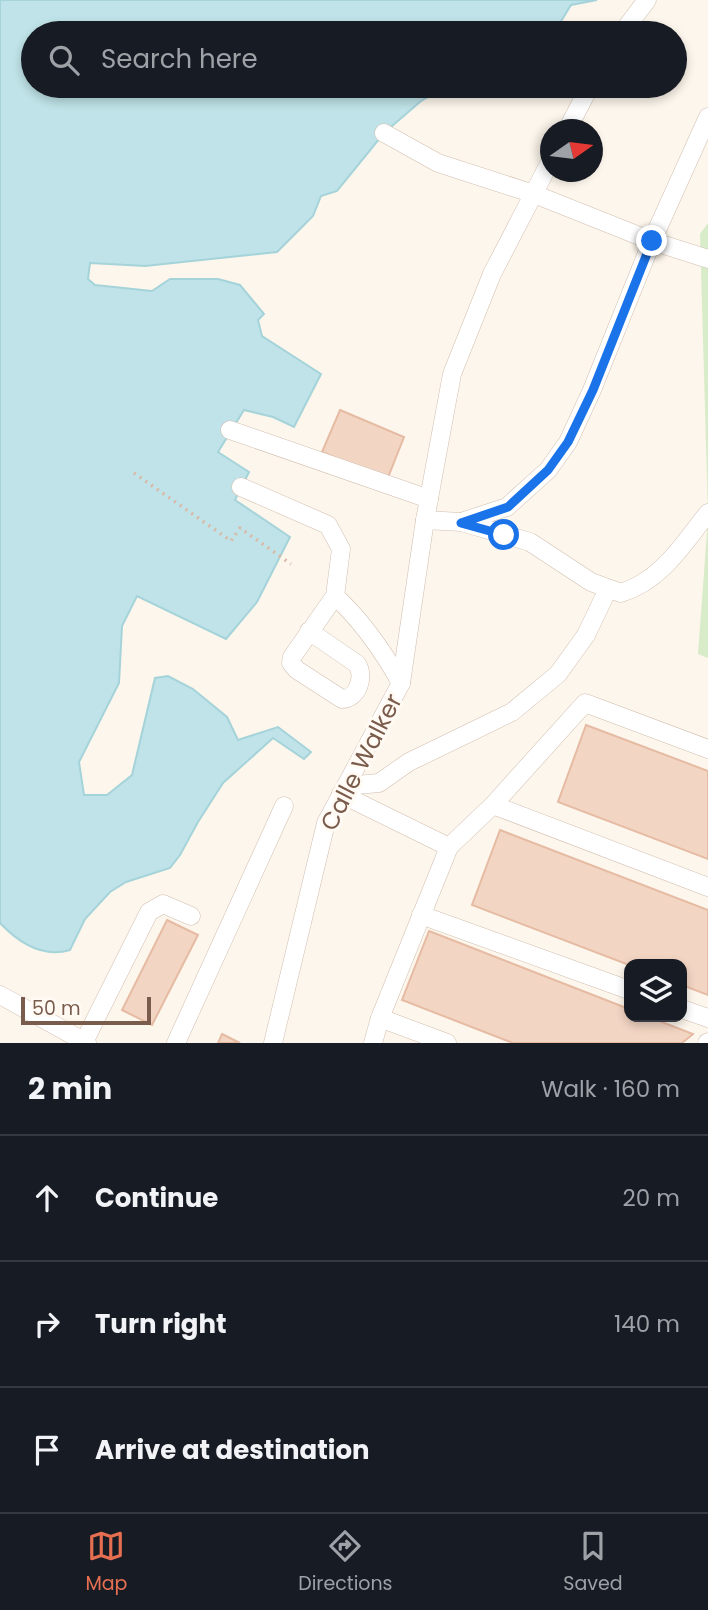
<!DOCTYPE html>
<html lang="en">
<head>
<meta charset="utf-8">
<style>
  body { margin:0; font-family:Poppins,sans-serif; background:#242831; color:#f1f3f6 }
  .controls { position:absolute; right:21px; bottom:21px; display:grid; overflow:hidden; border-radius:14px; box-shadow:0 4px 10px #0003 }
  .controls button { width:63px; height:63px; display:grid; place-items:center; padding:0; border:0; border-bottom:2px solid #363941; background:#171b24; color:#f1f3f6; font:35px sans-serif }
  .compass { position:absolute; left:540px; top:119px; width:63px; height:63px; border-radius:50%; background:#171b24; box-shadow:0 4px 10px #0003; rotate:76deg }
  .scale { position:absolute; left:21px; bottom:18px; width:130px; box-sizing:border-box; padding-left:7px; border:4px solid #7a5c4d; border-top:0; font-size:19px; line-height:24px; white-space:nowrap; color:#7a5c4d; -webkit-text-stroke:5px #fffaf3; paint-order:stroke }
  .stop { position:absolute; width:21px; height:21px; margin:-16px; border:5px solid #1a73e8; border-radius:50%; background:#fff }
  .stop.end { background:#1a73e8; border-color:#fff; box-shadow:0 2px 7px #0008 }
  .list { margin:0; padding:0; list-style:none }
  h2 { display:flex; justify-content:space-between; align-items:center; height:91px; margin:0; padding:0 28px; font-size:30px }
  h2 small { font-size:23px; font-weight:400; color:#9ea1a6 }
  .list li { display:grid; grid-template-columns:46px 1fr auto; gap:21px; align-items:center; box-sizing:border-box; height:126px; padding:0 28px; border-top:2px solid #363941 }
  .list b { display:block; font-size:26px; white-space:nowrap }
  .list em { font-size:23px; font-style:normal; color:#9ea1a6 }
  .icon { flex:none; width:38px; height:38px; fill:none; stroke:currentColor; stroke-width:2; stroke-linecap:round; stroke-linejoin:round }
  .map { position:relative; flex:none; width:708px; height:1043px; overflow:hidden }
  .search { position:absolute; background:#171b24; box-shadow:0 4px 10px #0003; left:21px; right:21px; top:21px; height:77px; display:flex; align-items:center; gap:18px; box-sizing:border-box; padding:0 24px; border-radius:38px; color:#9ea1a6; font-size:26px }
  .sheet { height:469px; background:#171b24 }
  nav { display:flex; justify-content:space-around; align-items:center; box-sizing:border-box; height:98px; border-top:2px solid #363941; background:#171b24; font-size:19px; color:#9ea1a6 }
  nav a { display:grid; justify-items:center; gap:4px }
  nav .on { color:#e76f51 }
  .map>svg:first-child { display:block }
  .green { fill:#d8ecc9 }
  .water { fill:#bfe3e8; stroke:#a5d3da; stroke-width:2 }
  .building { fill:#f3d5c3; stroke:#e6bba3; stroke-width:2 }
  .lines { fill:none; stroke-linecap:round; stroke-linejoin:round }
  .minor-casing { stroke:#d1beb0; stroke-width:19 }
  .path { stroke:#d9b8a5; stroke-width:3.5; stroke-dasharray:2 5; stroke-linecap:butt }
  .minor { stroke:#fff; stroke-width:18 }
  .route { stroke:#1a73e8; stroke-width:9 }
  .labels { text-anchor:middle; dominant-baseline:central; stroke-width:6; stroke-linejoin:round; paint-order:stroke }
  .street-label { font-size:24px; fill:#7a5c4d; stroke:#fffaf3 }
</style>
</head>
<body>
<div class="map">
<svg width="708" height="1043" viewBox="0 0 708 1043">
  <rect width="100%" height="100%" fill="#fdf6ec"/>
  <g class="green">
    <polygon points="708,223 708,515 700,234"/>
    <polygon points="708,518 708,658 698,654"/>
  </g>
  <path class="water" d="M0 0H597L571 5 560 23 541 24 538 33H33V86H448L421 101 384 133 337 191 321 196 313 216 277 252 145 266 90 263 88 279 95 285 152 291 170 279H218L240 285 264 314 258 320 262 336 321 374 294 427 273 417 244 410 218 452 249 472 235 500 290 537 257 602 226 639 137 596 122 626 119 683 79 762 84 795H107L132 775 155 678 168 676 193 689 227 717 238 740 278 727 311 752 304 759 273 738 223 783 198 822 180 855 170 868 126 882 110 892 85 919 70 950C43 958 19 943 0 923Z"/>
  <g class="building">
    <polygon points="340,410 404,437 387,480 322,452"/>
    <polygon points="586,725 708,771 708,859 558,802"/>
    <polygon points="500,830 708,910 708,995 682,985 682,964 629,965 472,905"/>
    <polygon points="167,920 198,935 152,1025 122,1010"/>
    <polygon points="429,931 629,1009 629,1017 649,1017 693,1034 682,1043 513,1043 402,1000"/>
    <polygon points="222,1034 240,1043 218,1043"/>
  </g>
  <g class="lines">
    <g class="minor-casing">
      <g id="minor">
        <polyline points="622,33 647,0"/>
        <polyline points="567,130 590,86"/>
        <polyline points="384,133 438,163 534,194 652,241 708,259"/>
        <polyline points="230,430 429,499"/>
        <path d="M241 487 328 525 341 549 335 596 292 657 291 663 297 670 342 699C358 699 365 676 357 664L309 631"/>
        <path d="M425 520 461 522 530 542 591 582 621 593C662 580 682 545 708 513"/>
        <polyline points="461,522 507,507 548,470 568,442 592,390 652,241 708,117"/>
        <path d="M335 596C361 620 383 651 401 683"/>
        <polyline points="346,786 379,783 409,762 512,712 558,674 586,635 608,589"/>
        <polyline points="341,794 449,847 380,1018 373,1043"/>
        <polyline points="493,805 708,887"/>
        <polyline points="449,847 493,805 585,703 708,749"/>
        <polyline points="421,915 629,990"/>
        <polyline points="0,995 87,1043"/>
        <polyline points="682,1009 708,1018"/>
        <polyline points="380,1018 447,1043"/>
        <polyline points="84,1042 149,912 163,904 191,916"/>
        <polyline points="176,1043 284,806"/>
        <polyline points="273,1043 326,823 401,683 425,520 452,374 492,274 550,162"/>
        <polyline points="707,1043 708,1042"/>
      </g>
    </g>
    <polyline class="path" points="134,473 231,541 240,528 291,564"/>
    <use href="#minor" class="minor"/>
  </g>
  <g class="lines">
    <polyline class="route" points="504,535 461,523 508,507 548,470 568,442 593,390 652,241"/>
  </g>
  <g class="labels">
    <g class="street-label">
      <text transform="translate(361 762) rotate(-63)">Calle Walker</text>
    </g>
  </g>
</svg>
<div class="controls">
<button><svg class="icon" aria-label="layers" viewBox="0 0 24 24"><path d="M12 4l9 5-9 5-9-5zM3 14l9 5 9-5"/></svg></button>
</div>
<svg class="compass" viewBox="-18 -18 36 36"><path d="M0-13l5 13h-10z" fill="#e53935"/><path d="M0 13l5-13h-10z" fill="#9ea1a6"/></svg>
<div class="scale">50 m</div>
<div class="stop" style="left:504px;top:535px"></div>
<div class="stop end" style="left:652px;top:241px"></div>
<div class="search"><svg class="icon" aria-label="search" viewBox="0 0 24 24"><circle cx="10" cy="10" r="6"/><path d="M15 15l6 6"/></svg>Search here</div>
</div>
<section class="sheet">
<h2>2 min<small>Walk · 160 m</small></h2>
<ul class="list">
<li><svg class="icon" aria-label="ahead" viewBox="0 0 24 24"><path d="M12 20V5M6 11l6-6 6 6"/></svg><div><b>Continue</b></div><em>20 m</em></li>
<li><svg class="icon" aria-label="right" viewBox="0 0 24 24"><path d="M7 20v-9h11M14 6l5 5-5 5"/></svg><div><b>Turn right</b></div><em>140 m</em></li>
<li><svg class="icon" aria-label="arrive" viewBox="0 0 24 24"><path d="M6 21V4h12l-3 4 3 4H6"/></svg><div><b>Arrive at destination</b></div></li>
</ul>
</section>
<nav>
<a class="on"><svg class="icon" aria-label="map" viewBox="0 0 24 24"><path d="M3 6l6-2 6 2 6-2v14l-6 2-6-2-6 2zM9 4v14M15 6v14"/></svg>Map</a>
<a><svg class="icon" aria-label="directions" viewBox="0 0 24 24"><path d="M12 3l9 9-9 9-9-9zM9 14v-3h6M13 9l2 2-2 2"/></svg>Directions</a>
<a><svg class="icon" aria-label="saved" viewBox="0 0 24 24"><path d="M7 4h10v16l-5-4-5 4z"/></svg>Saved</a>
</nav>
</body>
</html>
